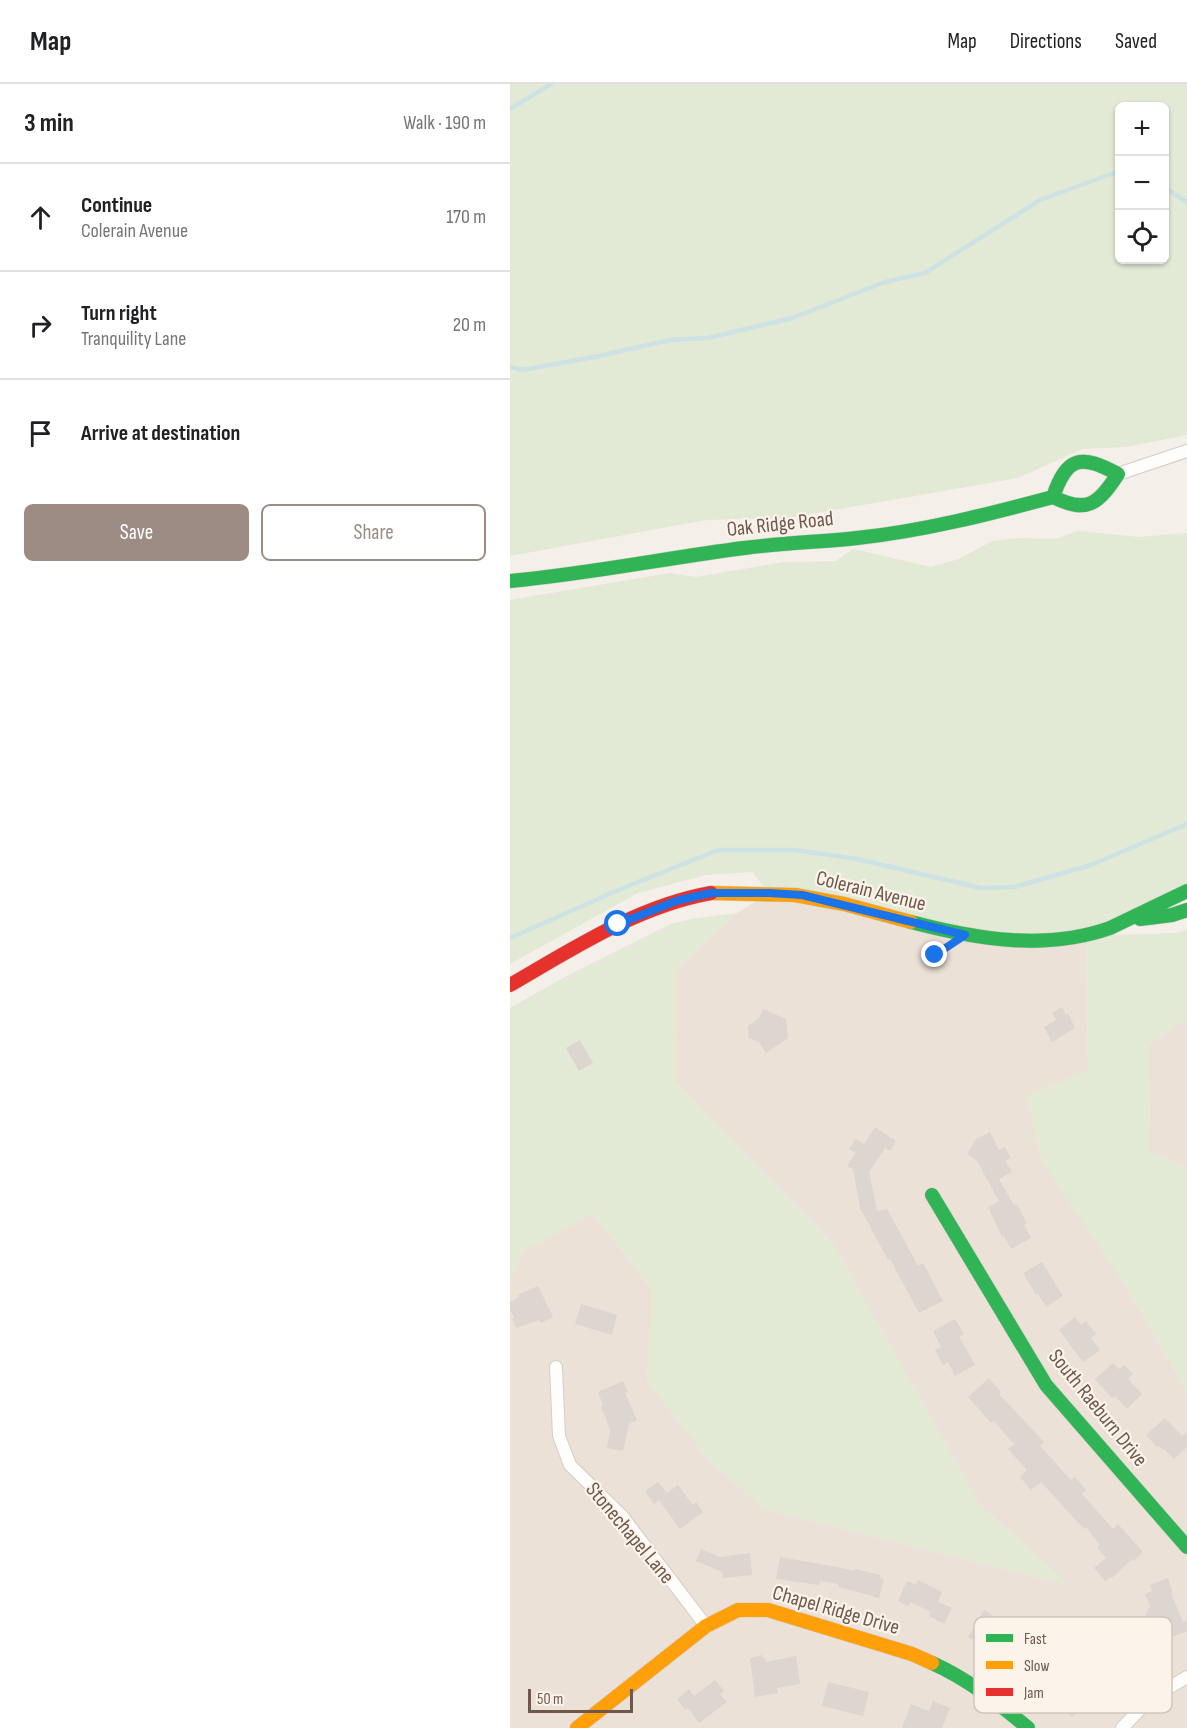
<!DOCTYPE html>
<html lang="en">
<head>
<meta charset="utf-8">
<style>
  body { margin:0; font-family:"Sofia Sans Condensed",sans-serif; background:#f6f6f6; color:#202124 }
  .controls { position:absolute; right:18px; top:18px; display:grid; overflow:hidden; border-radius:9px; box-shadow:0 2px 4px #0004 }
  .controls button { width:54px; height:54px; display:grid; place-items:center; padding:0; border:0; border-bottom:2px solid #e0e0e0; background:#fff; color:#202124; font:30px sans-serif }
  .scale { position:absolute; left:18px; bottom:15px; width:105px; box-sizing:border-box; padding-left:6px; border:3px solid #6e574d; border-top:0; font-size:16px; line-height:21px; white-space:nowrap; color:#6e574d; -webkit-text-stroke:4px #fcf4ea; paint-order:stroke }
  .stop { position:absolute; width:18px; height:18px; margin:-14px; border:4px solid #1a73e8; border-radius:50%; background:#fff }
  .stop.end { background:#1a73e8; border-color:#fff; box-shadow:0 2px 6px #0008 }
  .list { margin:0; padding:0; list-style:none }
  h2 { display:flex; justify-content:space-between; align-items:center; height:78px; margin:0; padding:0 24px; font-size:26px }
  h2 small { font-size:20px; font-weight:400; color:#757577 }
  .list li { display:grid; grid-template-columns:39px 1fr auto; gap:18px; align-items:center; box-sizing:border-box; height:108px; padding:0 24px; border-top:2px solid #e0e0e0 }
  .list b { display:block; font-size:22px; white-space:nowrap }
  .list p { margin:0; font-size:20px; white-space:nowrap; color:#757577 }
  .list em { font-size:20px; font-style:normal; color:#757577 }
  .actions { display:flex; gap:12px; padding:18px 24px }
  .actions a { flex:1; padding:14px 0; border:2px solid #9d8c84; border-radius:9px; text-align:center; font-size:21px; color:#9d8c84 }
  .actions .main { background:#9d8c84; color:#fff }
  .icon { flex:none; width:33px; height:33px; fill:none; stroke:currentColor; stroke-width:2; stroke-linecap:round; stroke-linejoin:round }
  .map { position:relative; flex:none; width:677px; height:1644px; overflow:hidden }
  header { display:flex; align-items:center; gap:36px; box-sizing:border-box; height:84px; padding:0 30px; background:#fff; border-bottom:2px solid #e0e0e0 }
  header strong { font-size:28px }
  nav { display:flex; gap:33px; margin-inline-start:auto; font-size:21px }
  main { display:flex }
  aside { flex:1; background:#fff }
  .map>svg:first-child { display:block }
  .residential { fill:#ece1d7 }
  .green { fill:#e2e9d5; fill-rule:evenodd }
  .lines { fill:none; stroke-linecap:round; stroke-linejoin:round }
  .stream { stroke:#cde2e3; stroke-width:4.5 }
  .building { fill:#ddd5cf }
  .lane-casing { stroke:#d3ccc7; stroke-width:8 }
  .street-casing { stroke:#d3ccc7; stroke-width:14 }
  .fast-casing { stroke:#d3ccc6; stroke-width:15 }
  .slow-casing { stroke:#d3ccc6; stroke-width:15 }
  .jam-casing { stroke:#d3ccc6; stroke-width:15 }
  .lane { stroke:#fdfdfc; stroke-width:6 }
  .street { stroke:#fdfdfc; stroke-width:12 }
  .fast { stroke:#30b455; stroke-width:14 }
  .slow { stroke:#ff9f0a; stroke-width:14 }
  .jam { stroke:#e5322d; stroke-width:14 }
  .route { stroke:#1a73e8; stroke-width:8 }
  .labels { text-anchor:middle; dominant-baseline:central; stroke-width:4.5; stroke-linejoin:round; paint-order:stroke }
  .street-label { font-size:21px; fill:#6e574d; stroke:#fcf4ea }
  .key { fill:#fcf4ea; stroke:#d1c5bb; stroke-width:1.5 }
  .key-label { font-size:16px; fill:#6e574d }
</style>
</head>
<body>
<header>
<strong>Map</strong>
<nav><a>Map</a><a>Directions</a><a>Saved</a></nav>
</header>
<main>
<aside>
<h2>3 min<small>Walk · 190 m</small></h2>
<ul class="list">
<li><svg class="icon" aria-label="ahead" viewBox="0 0 24 24"><path d="M12 20V5M6 11l6-6 6 6"/></svg><div><b>Continue</b><p>Colerain Avenue</p></div><em>170 m</em></li>
<li><svg class="icon" aria-label="right" viewBox="0 0 24 24"><path d="M7 20v-9h11M14 6l5 5-5 5"/></svg><div><b>Turn right</b><p>Tranquility Lane</p></div><em>20 m</em></li>
<li><svg class="icon" aria-label="arrive" viewBox="0 0 24 24"><path d="M6 21V4h12l-3 4 3 4H6"/></svg><div><b>Arrive at destination</b></div></li>
</ul>
<div class="actions"><a class="main">Save</a><a>Share</a></div>
</aside>
<div class="map">
<svg width="677" height="1644" viewBox="0 0 677 1644">
  <rect width="100%" height="100%" fill="#f4efe9"/>
  <g class="residential">
    <polygon points="259,809 576,852 578,987 517,1012 618,1206 677,1308 677,1644 0,1644 0,1194 14,1166 83,1129 142,1206 137,1297 559,1501 470,1421 322,1159 166,999 165,886 227,829"/>
    <polygon points="677,935 677,1084 640,1068 639,960"/>
  </g>
  <g class="green">
    <path d="M0 0H677V351L616 363 572 365 508 394 278 434 196 436 0 472ZM610 22H654V176H610Z"/>
    <polygon points="567,447 629,453 677,449 677,807 580,852 665,849 677,846 677,935 639,960 640,1068 677,1084 677,1308 618,1206 532,1078 516,1012 578,986 576,852 540,856 259,809 242,788 196,791 128,809 0,880 0,516 160,489 186,493 274,478 326,477 343,465 421,483 449,475 482,457 508,454 546,455"/>
    <polygon points="227,829 165,886 166,999 322,1159 470,1421 561,1502 253,1425 196,1374 137,1297 142,1206 83,1129 14,1166 0,1194 0,924 53,894 161,840 181,835"/>
  </g>
  <g class="lines">
    <g class="stream">
      <polyline points="0,25 41,0"/>
      <polyline points="654,103 677,118"/>
      <polyline points="0,283 13,286 89,272 160,256 198,254 282,234 375,198 415,189 530,116 604,89 610,90"/>
      <polyline points="0,854 113,804 208,766 285,766 347,775 471,804 505,803 581,781 677,740"/>
    </g>
  </g>
  <g class="building">
    <polygon points="552,923 556,931 558,929 565,944 542,958 534,943 546,936 542,929"/>
    <polygon points="253,925 276,935 278,954 256,969 249,958 239,954 238,942 249,934"/>
    <polygon points="70,956 83,979 69,987 56,964"/>
    <polygon points="365,1043 386,1057 380,1067 375,1064 359,1088 367,1127 377,1125 408,1182 413,1179 433,1217 409,1229 380,1175 378,1176 350,1124 343,1085 337,1082 346,1069 339,1065 346,1055 354,1060"/>
    <polygon points="480,1048 489,1066 495,1063 501,1074 495,1077 502,1088 489,1095 504,1121 507,1120 517,1140 514,1141 521,1154 501,1165 494,1152 492,1153 478,1123 489,1117 467,1077 457,1070 466,1055"/>
    <polygon points="532,1178 553,1212 536,1223 528,1210 526,1211 513,1189"/>
    <polygon points="28,1202 43,1233 31,1239 29,1236 6,1244 2,1235 4,1234 0,1226 0,1218 9,1213 8,1211"/>
    <polygon points="71,1220 107,1231 102,1251 65,1240"/>
    <polygon points="565,1233 571,1241 576,1237 586,1250 581,1254 590,1266 573,1278 549,1246"/>
    <polygon points="445,1235 454,1250 449,1252 465,1281 445,1292 438,1278 433,1281 425,1266 431,1263 423,1247"/>
    <polygon points="603,1279 609,1285 614,1281 623,1290 618,1295 632,1310 617,1325 605,1312 602,1314 585,1295"/>
    <polygon points="479,1294 491,1308 489,1310 534,1358 530,1362 561,1396 565,1393 576,1406 572,1410 603,1445 608,1440 633,1468 624,1477 622,1475 602,1494 600,1493 595,1497 584,1484 596,1474 587,1463 590,1461 576,1443 574,1445 531,1398 521,1406 510,1393 517,1386 498,1365 504,1360 484,1337 481,1339 458,1313"/>
    <polygon points="113,1297 118,1308 115,1309 127,1336 119,1340 113,1367 97,1364 100,1346 91,1322 93,1321 88,1308"/>
    <polygon points="655,1334 672,1352 677,1348 677,1363 664,1375 654,1365 653,1366 649,1362 647,1363 636,1351"/>
    <polygon points="148,1398 157,1409 168,1401 183,1421 186,1418 193,1428 170,1445 149,1416 144,1420 135,1407"/>
    <polygon points="191,1465 210,1473 240,1469 242,1491 213,1494 212,1488 186,1477"/>
    <polygon points="270,1473 327,1483 344,1487 345,1485 370,1491 369,1493 374,1495 369,1514 329,1503 328,1500 310,1497 309,1501 266,1495"/>
    <polygon points="658,1494 663,1509 661,1509 673,1538 677,1536 677,1547 642,1561 634,1541 635,1532 640,1522 635,1510 642,1507 640,1501"/>
    <polygon points="408,1496 432,1508 428,1518 442,1524 434,1540 419,1532 421,1528 400,1518 398,1522 388,1517 397,1497 406,1501"/>
    <polygon points="474,1526 515,1551 507,1564 496,1558 493,1562 487,1558 483,1564 477,1560 475,1563 458,1553"/>
    <polygon points="607,1553 627,1575 599,1600 601,1602 582,1620 580,1617 562,1633 547,1617 565,1601 562,1597"/>
    <polygon points="252,1571 253,1574 255,1574 256,1578 286,1572 290,1600 267,1604 268,1609 245,1613 240,1574"/>
    <polygon points="205,1596 214,1607 210,1610 217,1618 189,1639 178,1624 175,1626 167,1615 179,1605 184,1612"/>
    <polygon points="318,1598 359,1608 353,1632 312,1622"/>
    <polygon points="423,1617 440,1624 432,1644 392,1644 401,1620 419,1627"/>
  </g>
  <g class="lines">
    <g class="lane-casing">
      <polyline id="lane" points="425,871 450,855"/>
    </g>
    <g class="street-casing">
      <g id="street">
        <polyline points="608,390 677,367"/>
        <polyline points="46,1283 49,1352 60,1381 112,1432 196,1542"/>
        <polyline points="612,1644 640,1615 677,1593"/>
      </g>
    </g>
    <g class="fast-casing">
      <g id="fast">
        <path d="M0 497C78 490 156 474 234 464 272 459 310 458 347 454 414 447 479 430 543 413 578 430 588 420 608 390 571 370 557 372 543 413"/>
        <polyline points="630,835 662,831 677,826"/>
        <path d="M401 838C466 855 535 867 600 844L677 807"/>
        <polyline points="422,1111 536,1301 677,1463"/>
        <path d="M422 1579C458 1595 488 1619 518 1644"/>
      </g>
    </g>
    <g class="slow-casing">
      <g id="slow">
        <polyline points="201,809 285,811 334,820 401,838"/>
        <polyline points="67,1644 196,1542 228,1526 258,1526 402,1570 422,1579"/>
      </g>
    </g>
    <g class="jam-casing">
      <path id="jam" d="M0 901C64 864 128 822 201 809"/>
    </g>
    <use href="#lane" class="lane"/>
    <use href="#street" class="street"/>
    <use href="#fast" class="fast"/>
    <use href="#slow" class="slow"/>
    <use href="#jam" class="jam"/>
  </g>
  <g class="lines">
    <polyline class="route" points="108,840 166,817 200,809 259,809 292,811 455,851 425,871"/>
  </g>
  <g class="labels">
    <g class="street-label">
      <text transform="translate(270 440) rotate(-6)">Oak Ridge Road</text>
      <text transform="translate(361 807) rotate(14)">Colerain Avenue</text>
      <text transform="translate(588 1324) rotate(51)">South Raeburn Drive</text>
      <text transform="translate(120 1449) rotate(50)">Stonechapel Lane</text>
      <text transform="translate(326 1526) rotate(16)">Chapel Ridge Drive</text>
    </g>
  </g>
  <rect x="464" y="1533" width="198" height="96" rx="9" class="key"/>
  <rect x="476" y="1550" width="27" height="8" fill="#30b455"/>
  <rect x="476" y="1577" width="27" height="8" fill="#ff9f0a"/>
  <rect x="476" y="1604" width="27" height="8" fill="#e5322d"/>
  <g class="key-label">
    <text x="514" y="1560">Fast</text>
    <text x="514" y="1587">Slow</text>
    <text x="514" y="1614">Jam</text>
  </g>
</svg>
<div class="controls">
<button>+</button>
<button>−</button>
<button><svg class="icon" aria-label="locate" viewBox="0 0 24 24"><circle cx="12" cy="12" r="6"/><path d="M12 2v4M12 18v4M2 12h4M18 12h4"/></svg></button>
</div>
<div class="scale">50 m</div>
<div class="stop" style="left:108px;top:840px"></div>
<div class="stop end" style="left:425px;top:871px"></div>
</div>
</main>
</body>
</html>
